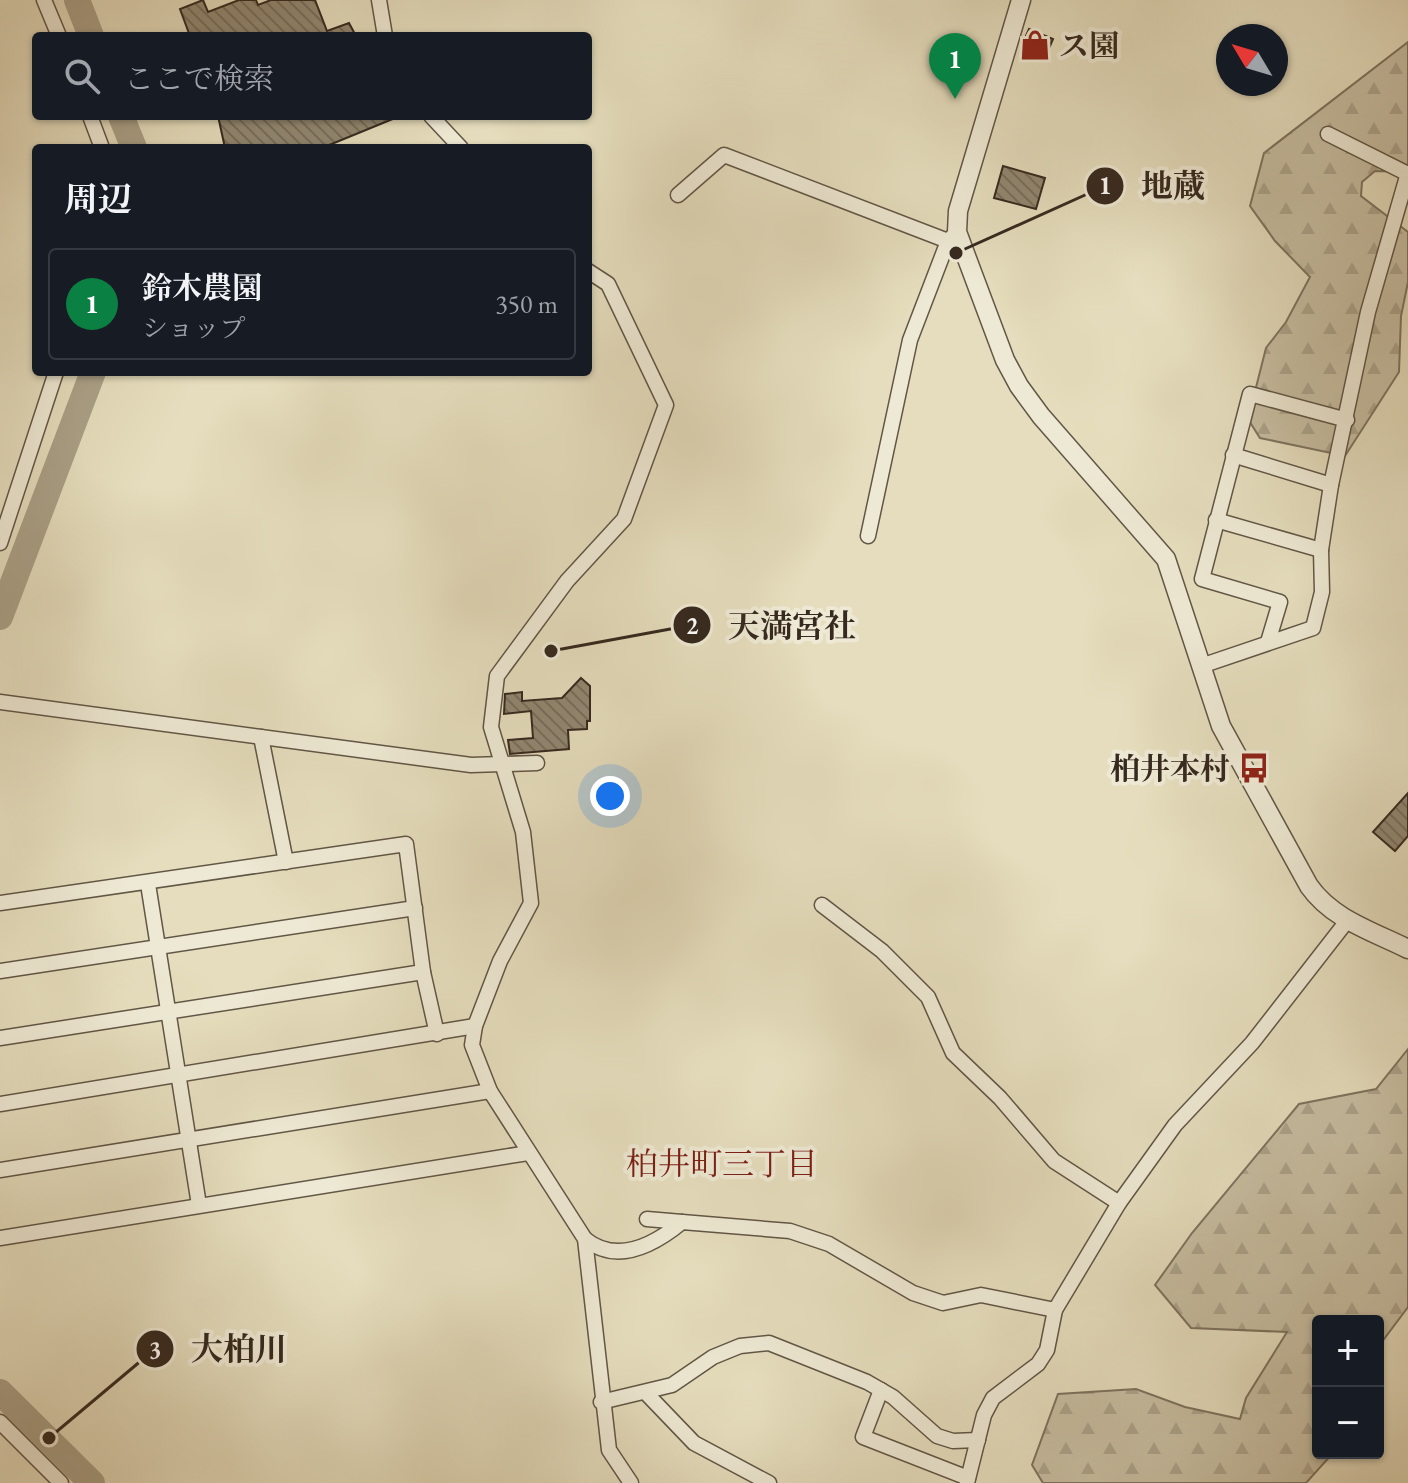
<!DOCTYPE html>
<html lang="ja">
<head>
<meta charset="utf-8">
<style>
  body { margin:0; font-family:"EB Garamond","Noto Serif JP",serif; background:#20242c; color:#f1f3f6 }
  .controls { position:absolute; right:24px; bottom:24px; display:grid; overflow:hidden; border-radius:8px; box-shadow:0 2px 6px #0004 }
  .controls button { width:72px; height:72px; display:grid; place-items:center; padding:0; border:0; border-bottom:2px solid #363941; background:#171b24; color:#f1f3f6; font:40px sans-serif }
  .compass { position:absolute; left:1216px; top:24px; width:72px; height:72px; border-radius:50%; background:#171b24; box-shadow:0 2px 6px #0004; rotate:308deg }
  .you { position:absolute; left:610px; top:796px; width:28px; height:28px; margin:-20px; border:6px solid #fff; border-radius:50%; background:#1a73e8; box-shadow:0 0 0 12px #1a73e833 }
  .badge { display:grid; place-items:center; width:52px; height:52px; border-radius:50%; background:#0b8043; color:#fff; font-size:26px; font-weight:700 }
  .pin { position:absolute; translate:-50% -66px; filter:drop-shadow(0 2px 4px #0008) }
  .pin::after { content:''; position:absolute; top:42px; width:28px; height:24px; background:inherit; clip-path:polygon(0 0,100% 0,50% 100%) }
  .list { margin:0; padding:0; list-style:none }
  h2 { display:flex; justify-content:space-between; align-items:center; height:104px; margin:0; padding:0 32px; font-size:34px }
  h2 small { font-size:26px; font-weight:400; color:#9ea1a6 }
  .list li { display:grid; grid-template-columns:52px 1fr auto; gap:24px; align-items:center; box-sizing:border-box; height:112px; margin:0 16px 16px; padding:0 16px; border:2px solid #363941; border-radius:8px }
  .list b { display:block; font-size:30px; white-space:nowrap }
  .list p { margin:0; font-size:26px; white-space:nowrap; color:#9ea1a6 }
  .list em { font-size:26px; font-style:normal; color:#9ea1a6 }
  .icon { flex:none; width:44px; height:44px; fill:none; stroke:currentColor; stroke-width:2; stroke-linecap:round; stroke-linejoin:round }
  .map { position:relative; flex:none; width:1408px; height:1483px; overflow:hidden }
  .search { position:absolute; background:#171b24; box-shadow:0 2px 6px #0004; left:32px; top:32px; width:560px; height:88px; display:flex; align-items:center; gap:20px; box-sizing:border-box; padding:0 28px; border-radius:8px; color:#9ea1a6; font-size:30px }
  .panel { position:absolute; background:#171b24; box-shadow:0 2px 6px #0004; left:32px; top:144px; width:560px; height:232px; border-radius:8px }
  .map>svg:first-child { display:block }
  .forest { fill:url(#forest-firs); stroke:#7e7460; stroke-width:2 }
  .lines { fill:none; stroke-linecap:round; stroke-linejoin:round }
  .river { stroke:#aaa087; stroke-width:26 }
  .building { fill:url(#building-back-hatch); stroke:#36291f; stroke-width:2 }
  .minor-casing { stroke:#625646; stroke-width:17 }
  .tertiary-casing { stroke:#625646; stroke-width:21 }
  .minor { stroke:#eee9d4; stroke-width:14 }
  .tertiary { stroke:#eee9d4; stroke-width:18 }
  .labels { text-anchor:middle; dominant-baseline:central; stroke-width:8; stroke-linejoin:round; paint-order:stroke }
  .poi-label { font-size:30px; font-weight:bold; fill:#36291f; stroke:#eee9d4; text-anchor:start }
  .neighbourhood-label { font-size:32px; fill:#7a1f14; stroke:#eee9d4 }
  .leader { fill:none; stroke:#36291f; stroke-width:3 }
  .callout-dot { fill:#36291f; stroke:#eee9d4; stroke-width:3 }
  .mark-label { font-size:24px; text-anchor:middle; font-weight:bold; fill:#fff }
  .callout-label { font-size:32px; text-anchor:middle; font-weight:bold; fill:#36291f; stroke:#eee9d4; stroke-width:8; stroke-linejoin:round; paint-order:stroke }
</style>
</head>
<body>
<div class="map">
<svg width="1408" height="1483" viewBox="0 0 1408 1483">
  <defs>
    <pattern id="forest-firs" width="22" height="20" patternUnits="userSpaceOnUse" patternTransform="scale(2)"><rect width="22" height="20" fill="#c7bea2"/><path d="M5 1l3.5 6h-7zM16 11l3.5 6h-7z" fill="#aca38b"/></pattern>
    <pattern id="building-back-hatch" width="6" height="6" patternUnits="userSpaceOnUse" patternTransform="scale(2)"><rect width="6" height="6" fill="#918771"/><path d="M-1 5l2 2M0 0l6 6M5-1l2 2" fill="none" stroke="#776e5c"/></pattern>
  </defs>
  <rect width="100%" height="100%" fill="#e5ddbd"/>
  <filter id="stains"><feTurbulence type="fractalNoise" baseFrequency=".0025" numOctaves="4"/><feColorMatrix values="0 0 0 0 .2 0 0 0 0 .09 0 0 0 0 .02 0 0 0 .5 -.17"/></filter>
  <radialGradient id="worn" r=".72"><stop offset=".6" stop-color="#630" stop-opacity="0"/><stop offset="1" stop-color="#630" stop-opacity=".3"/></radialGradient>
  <g class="forest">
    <polygon points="1408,42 1408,172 1375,171 1362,182 1361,196 1408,232 1408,282 1401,316 1399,372 1345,456 1260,438 1248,419 1266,348 1286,322 1310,277 1275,241 1250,206 1264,153"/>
    <polygon points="1408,1049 1408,1307 1378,1347 1378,1321 1318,1321 1318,1453 1333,1453 1306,1483 1043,1483 1032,1465 1058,1394 1136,1389 1185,1407 1240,1419 1246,1398 1287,1332 1191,1328 1155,1285 1192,1233 1299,1104 1376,1089"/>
  </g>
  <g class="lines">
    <g class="river">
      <polyline points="77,0 91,36"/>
      <polyline points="121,116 134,148"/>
      <polyline points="0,617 93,372"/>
      <polyline points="0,1392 92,1483"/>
    </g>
  </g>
  <g class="building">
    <polygon points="203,0 208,12 239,0 256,0 258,5 271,0 315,0 327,31 349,23 356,36 190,36 180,9"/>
    <polygon points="1029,29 1053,39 1045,58 1021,47"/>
    <polygon points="218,116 400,116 322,148 225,148"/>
    <polygon points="1003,166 1045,178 1036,209 994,198"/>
    <polygon points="581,678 590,686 590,721 587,721 587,729 568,730 569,749 510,754 508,740 533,738 531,711 504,714 505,694 522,692 522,701 562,698"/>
    <polygon points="1408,793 1408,836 1395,851 1373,832"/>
  </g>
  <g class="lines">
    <g class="minor-casing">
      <g id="minor">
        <polyline points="44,0 59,36"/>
        <polyline points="379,0 385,36"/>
        <polyline points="90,116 102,148"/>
        <polyline points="431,116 461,148"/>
        <polyline points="1328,134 1408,174"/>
        <polyline points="678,195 724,155 948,241"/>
        <polyline points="588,271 608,284 666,405 624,519 567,581 497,676 491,727 523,832 531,903 500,961 475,1026 472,1045 490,1091 585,1239 609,1450 631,1483"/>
        <polyline points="1233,455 1331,485"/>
        <polyline points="1216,520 1321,550"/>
        <polyline points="868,536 910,340 948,241 957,232"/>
        <polyline points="0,543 56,372"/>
        <polyline points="1268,642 1280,602 1202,579 1250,394 1347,420"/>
        <polyline points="1201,666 1313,628 1322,592 1321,550 1331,485 1368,312 1408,173"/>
        <polyline points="0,702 471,765 537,763"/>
        <polyline points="261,737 286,862"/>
        <polyline points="148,884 199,1205"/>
        <polyline points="0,903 406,844 423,972 437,1034"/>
        <polyline points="822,905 882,951 928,997 953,1053 1000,1098 1054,1161 1119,1203"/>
        <polyline points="0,971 415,908"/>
        <polyline points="0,1038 423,972"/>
        <polyline points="0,1104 475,1026"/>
        <polyline points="0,1170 490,1091"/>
        <polyline points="647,1219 682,1222"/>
        <polyline points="0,1238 528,1153"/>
        <path d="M585 1239C617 1265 654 1245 682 1222L790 1231 829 1244 913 1293 943 1303 981 1295 1055 1310 1119 1203 1175 1125 1252 1043 1347 921"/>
        <polyline points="881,1390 863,1437 968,1478"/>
        <polyline points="646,1393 694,1443 769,1483"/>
        <polyline points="601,1402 672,1385 713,1357 740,1346 769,1343 867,1382 893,1397 937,1436 953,1441 978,1440"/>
        <polyline points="0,1422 61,1483"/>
        <polyline points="967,1483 984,1415 993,1398 1038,1364 1047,1350 1055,1310"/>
      </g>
    </g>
    <g class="tertiary-casing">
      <path id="tertiary" d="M1021 0 958 211 957 232 1005 360 1019 386 1041 416 1166 559 1221 726 1309 886C1332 919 1372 931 1408 949"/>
    </g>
    <use href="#minor" class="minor"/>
    <use href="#tertiary" class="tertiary"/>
  </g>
  <defs>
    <g id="shop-bare" transform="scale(2.4)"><path d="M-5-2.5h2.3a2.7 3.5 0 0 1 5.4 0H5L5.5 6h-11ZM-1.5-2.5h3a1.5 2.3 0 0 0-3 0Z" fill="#8f2418" stroke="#eee9d4" stroke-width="2.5" paint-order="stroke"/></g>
    <g id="bus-bare" transform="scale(2.4)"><path d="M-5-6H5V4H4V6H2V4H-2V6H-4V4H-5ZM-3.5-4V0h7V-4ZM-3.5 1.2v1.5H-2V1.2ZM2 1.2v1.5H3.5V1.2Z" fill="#8f2418" stroke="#eee9d4" stroke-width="2.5" paint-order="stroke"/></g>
  </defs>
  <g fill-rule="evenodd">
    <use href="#shop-bare" x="1035" y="45"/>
    <use href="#bus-bare" x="1254" y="768"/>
  </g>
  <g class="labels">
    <g class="poi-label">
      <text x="1059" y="45">ス園</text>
      <text x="1230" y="768" text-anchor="end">柏井本村</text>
    </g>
    <g class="neighbourhood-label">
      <text x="722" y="1164">柏井町三丁目</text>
    </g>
  </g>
  <path class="leader" d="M956 253L1105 186M551 651L692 625M49 1438L155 1349"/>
  <g class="callout-dot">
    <circle cx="956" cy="253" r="8"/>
    <circle cx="551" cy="651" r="8"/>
    <circle cx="49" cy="1438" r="8"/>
    <circle cx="1105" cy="186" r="20"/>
    <circle cx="692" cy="625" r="20"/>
    <circle cx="155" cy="1349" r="20"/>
  </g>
  <g class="mark-label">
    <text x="1105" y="194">1</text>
    <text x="692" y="634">2</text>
    <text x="155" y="1358">3</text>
  </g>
  <g class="callout-label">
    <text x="1173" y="197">地蔵</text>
    <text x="792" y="637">天満宮社</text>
    <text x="239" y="1360">大柏川</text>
  </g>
  <rect width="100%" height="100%" filter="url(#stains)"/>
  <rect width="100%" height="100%" fill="url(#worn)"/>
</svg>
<div class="controls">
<button>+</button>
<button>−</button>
</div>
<svg class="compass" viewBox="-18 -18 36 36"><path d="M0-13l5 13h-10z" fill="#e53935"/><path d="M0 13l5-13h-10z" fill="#9ea1a6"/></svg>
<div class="you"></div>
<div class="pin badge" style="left:955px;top:99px">1</div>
<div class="search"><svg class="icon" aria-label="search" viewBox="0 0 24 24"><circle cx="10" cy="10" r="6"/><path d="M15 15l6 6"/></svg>ここで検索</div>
<section class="panel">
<h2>周辺<small></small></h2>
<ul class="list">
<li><span class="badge">1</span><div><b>鈴木農園</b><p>ショップ</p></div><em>350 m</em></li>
</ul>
</section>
</div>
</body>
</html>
